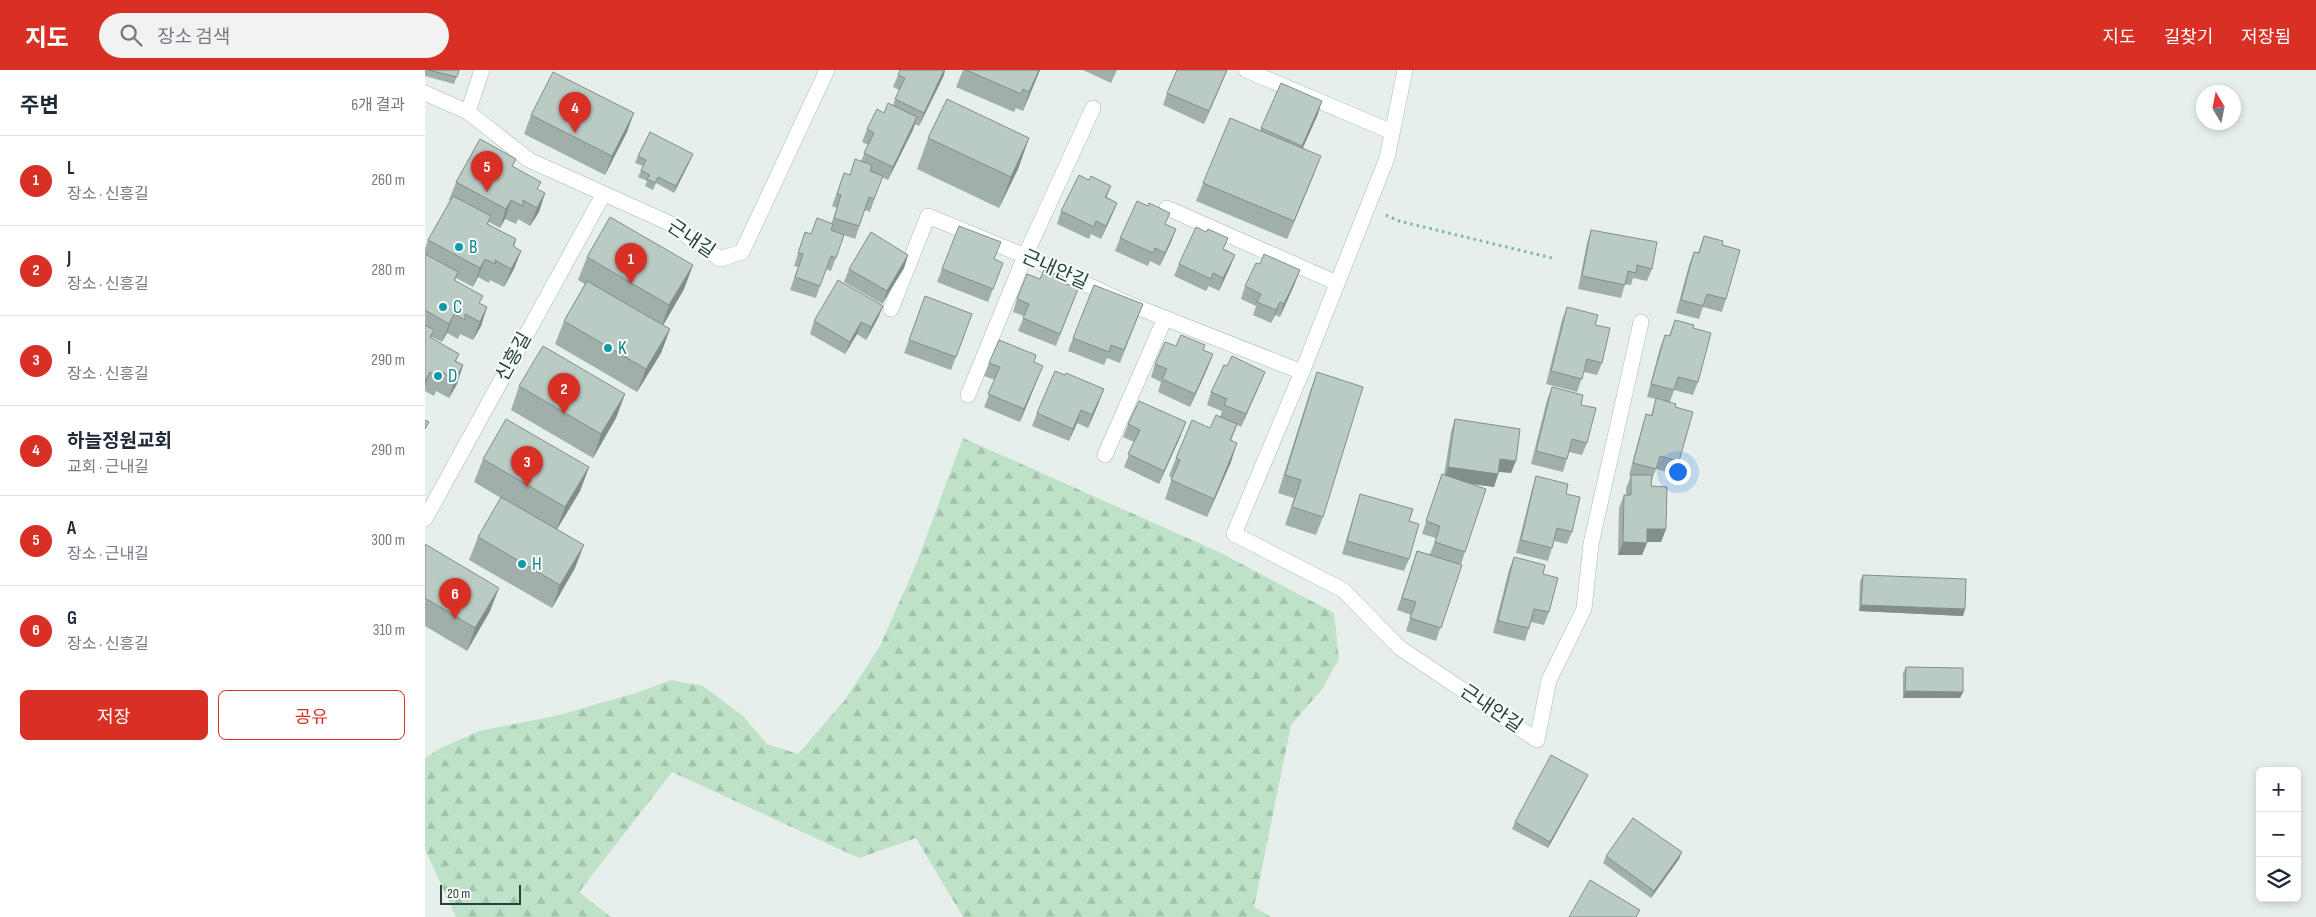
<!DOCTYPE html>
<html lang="ko">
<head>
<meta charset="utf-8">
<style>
  body { margin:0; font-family:"Sofia Sans Condensed","Noto Sans KR",sans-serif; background:#f2f2f3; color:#1f2937 }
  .controls { position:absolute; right:15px; bottom:15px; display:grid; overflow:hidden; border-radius:8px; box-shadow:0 2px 8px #0003 }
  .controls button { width:45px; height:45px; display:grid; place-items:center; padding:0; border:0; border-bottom:1px solid #e0e1e3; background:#fff; color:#1f2937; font:25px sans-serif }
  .compass { position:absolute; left:1771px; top:15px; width:45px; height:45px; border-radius:50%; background:#fff; box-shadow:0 2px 8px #0003; rotate:350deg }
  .scale { position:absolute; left:15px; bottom:12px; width:81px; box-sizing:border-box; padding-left:5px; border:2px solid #23433c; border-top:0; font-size:14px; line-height:18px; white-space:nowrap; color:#23433c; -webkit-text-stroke:4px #f7fbf9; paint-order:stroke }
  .you { position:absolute; left:1252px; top:401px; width:18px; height:18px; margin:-12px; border:4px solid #fff; border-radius:50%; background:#1a73e8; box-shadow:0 0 0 8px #1a73e833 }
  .badge { display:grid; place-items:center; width:32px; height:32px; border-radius:50%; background:#d93025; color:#fff; font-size:16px; font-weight:700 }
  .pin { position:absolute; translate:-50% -41px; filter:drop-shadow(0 1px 2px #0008) }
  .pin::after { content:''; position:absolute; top:26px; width:18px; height:15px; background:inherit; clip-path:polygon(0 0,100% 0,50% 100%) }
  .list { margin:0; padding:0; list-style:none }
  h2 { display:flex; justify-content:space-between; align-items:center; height:65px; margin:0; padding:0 20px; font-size:21px }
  h2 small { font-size:16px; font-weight:400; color:#747a83 }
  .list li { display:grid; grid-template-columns:32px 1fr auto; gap:15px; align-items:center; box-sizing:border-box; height:90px; padding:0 20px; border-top:1px solid #e0e1e3 }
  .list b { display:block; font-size:19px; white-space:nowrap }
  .list p { margin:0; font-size:16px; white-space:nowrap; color:#747a83 }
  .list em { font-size:16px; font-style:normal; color:#747a83 }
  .actions { display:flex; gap:10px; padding:15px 20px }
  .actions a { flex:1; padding:11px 0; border:1px solid #d93025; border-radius:8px; text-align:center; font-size:18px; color:#d93025 }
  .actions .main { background:#d93025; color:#fff }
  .icon { flex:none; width:28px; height:28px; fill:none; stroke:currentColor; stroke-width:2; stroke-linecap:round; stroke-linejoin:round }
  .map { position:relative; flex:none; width:1891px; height:847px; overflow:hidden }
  header { display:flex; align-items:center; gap:30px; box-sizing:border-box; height:70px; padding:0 25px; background:#d93025; color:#fff }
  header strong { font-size:24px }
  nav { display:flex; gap:28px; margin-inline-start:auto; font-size:18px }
  .search { width:350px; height:45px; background:#f2f2f3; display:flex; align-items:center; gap:12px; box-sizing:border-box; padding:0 18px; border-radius:28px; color:#747a83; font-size:19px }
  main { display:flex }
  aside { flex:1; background:#fff }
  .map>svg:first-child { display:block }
  .forest { fill:url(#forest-firs) }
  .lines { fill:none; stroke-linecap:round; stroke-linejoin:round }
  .minor-casing { stroke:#a8b8b3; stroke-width:16 }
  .path { stroke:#84b5a7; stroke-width:3; stroke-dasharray:2.5 4; stroke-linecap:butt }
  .minor { stroke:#fff; stroke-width:15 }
  .wall { fill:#a0afa9 }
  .shaded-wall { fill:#828e89 }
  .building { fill:#bacbc4; stroke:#828e89 }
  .culture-dot { fill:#0f9aa8; stroke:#f7fbf9; stroke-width:2 }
  .labels { text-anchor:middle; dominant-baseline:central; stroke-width:4; stroke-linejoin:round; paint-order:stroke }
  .street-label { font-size:19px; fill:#23433c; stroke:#f7fbf9 }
  .culture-label { font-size:19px; fill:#0d838f; stroke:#f7fbf9; text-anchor:start }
</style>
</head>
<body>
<header>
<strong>지도</strong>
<div class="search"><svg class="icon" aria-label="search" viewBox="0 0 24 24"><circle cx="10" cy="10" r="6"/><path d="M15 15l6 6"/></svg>장소 검색</div>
<nav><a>지도</a><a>길찾기</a><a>저장됨</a></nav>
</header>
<main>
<aside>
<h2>주변<small>6개 결과</small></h2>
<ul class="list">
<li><span class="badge">1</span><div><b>L</b><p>장소 · 신흥길</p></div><em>260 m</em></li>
<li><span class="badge">2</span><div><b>J</b><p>장소 · 신흥길</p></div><em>280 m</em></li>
<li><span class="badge">3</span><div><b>I</b><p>장소 · 신흥길</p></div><em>290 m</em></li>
<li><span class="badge">4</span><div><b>하늘정원교회</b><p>교회 · 근내길</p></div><em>290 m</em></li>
<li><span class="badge">5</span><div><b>A</b><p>장소 · 근내길</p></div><em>300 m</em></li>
<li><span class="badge">6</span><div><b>G</b><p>장소 · 신흥길</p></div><em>310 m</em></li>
</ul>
<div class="actions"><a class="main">저장</a><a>공유</a></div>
</aside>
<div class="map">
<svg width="1891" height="847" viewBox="0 0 1891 847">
  <defs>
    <pattern id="forest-firs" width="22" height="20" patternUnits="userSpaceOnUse" patternTransform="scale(1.25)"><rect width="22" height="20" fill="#bee1c8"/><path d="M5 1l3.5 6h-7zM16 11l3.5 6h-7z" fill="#a3c2ad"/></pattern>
  </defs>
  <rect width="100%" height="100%" fill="#e6efeb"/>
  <polygon class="forest" points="538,368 794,482 909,543 914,589 897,619 866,655 829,837 846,847 538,847 491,768 434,788 247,702 154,822 186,847 31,847 0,779 0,688 16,678 54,661 131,646 214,622 246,610 278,616 317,645 342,674 373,684 420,630 455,576 492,492"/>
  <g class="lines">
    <g class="minor-casing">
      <g id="minor">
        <polyline points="821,0 967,62"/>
        <polyline points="980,0 962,88 877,302 809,464 918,520 975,578 1112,670 1124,610 1159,539 1166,474 1216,252"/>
        <polyline points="0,23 43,42 104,90 244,153 295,189 317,182 402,0"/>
        <polyline points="43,42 57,0"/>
        <polyline points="742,138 912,213"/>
        <polyline points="466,239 503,146 600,186 704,234 877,302"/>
        <polyline points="543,325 600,186 668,38"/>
        <polyline points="680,385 740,248"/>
        <polyline points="0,449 178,125"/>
      </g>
    </g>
    <polyline class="path" points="961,145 974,151 1127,188"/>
    <use href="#minor" class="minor"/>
  </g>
  <g class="wall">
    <polygon points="0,0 34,0 29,14 0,6"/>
    <polygon points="538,0 615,0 598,41 591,38 589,42 531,17"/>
    <polygon points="658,0 692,0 686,13"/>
    <polygon points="802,0 779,54 738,35 742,23"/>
    <polygon points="473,5 519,5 494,56 490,54 463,110 457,107 445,142 440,140 430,169 419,165 406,201 401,199 391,228 365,220 373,197 369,196 380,162 386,164 392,148 406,154 412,138 407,136 419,103 425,105 436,91 443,75 437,72 442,59 468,35 474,20 468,17"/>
    <polygon points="856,13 893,44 877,78 889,104 862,169 771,131 778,113 835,61"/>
    <polygon points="106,45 202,62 180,105 99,64"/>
    <polygon points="503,68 604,68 593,99 574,138 492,99"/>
    <polygon points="268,84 265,91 249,123 231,113 228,120 220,116 222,111 213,107 218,96 210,93 213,86"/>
    <polygon points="88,96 113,120 120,123 114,142 105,156 93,149 91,154 80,149 75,158 64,152 63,154 91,169 89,177 96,181 89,199 79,217 65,210 64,213 53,207 48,217 31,208 30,211 55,234 62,237 56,256 48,270 35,264 33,269 22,263 17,272 7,267 6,268 34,284 31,291 38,295 32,314 24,328 11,321 9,326 0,321 0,179 3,170 25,131 24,130 31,112"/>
    <polygon points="664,110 686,116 682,127 692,133 687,145 676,169 666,164 664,169 632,154 636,141"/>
    <polygon points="740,154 751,159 746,172 735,196 725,191 723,196 690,181 695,168"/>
    <polygon points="1166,160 1227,199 1222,211 1208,208 1206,215 1200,214 1196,228 1153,219 1162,173"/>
    <polygon points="1279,166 1297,175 1301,229 1297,242 1278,237 1274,249 1251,243 1264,195 1269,182 1273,183"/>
    <polygon points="799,179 810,185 805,197 794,221 784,216 781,221 749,206 754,194"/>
    <polygon points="483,185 479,198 457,234 419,212 424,199"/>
    <polygon points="162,187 268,195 259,219 238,255 245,259 236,283 212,322 130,274 139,251 160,214 153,210"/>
    <polygon points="578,193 563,232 512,212 517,199"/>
    <polygon points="615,209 639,213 653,219 631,276 593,261 599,246 588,242 592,229"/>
    <polygon points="870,213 855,247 850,245 846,253 828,245 831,236 816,229 820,216"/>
    <polygon points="500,226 547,244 526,300 479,283"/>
    <polygon points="718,234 695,293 682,288 679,295 643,281 648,268"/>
    <polygon points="458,236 453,248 441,270 432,264 420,284 385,264 389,251"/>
    <polygon points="1142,237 1170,255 1177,293 1172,305 1159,302 1152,322 1121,314 1137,250"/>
    <polygon points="1250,250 1268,258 1273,312 1268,325 1249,320 1245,332 1250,337 1254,391 1249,404 1231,399 1226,412 1226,416 1241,459 1236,472 1222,472 1217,485 1193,485 1194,438 1199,425 1201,425 1201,418 1206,406 1204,405 1217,357 1221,344 1226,345 1231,329 1222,327 1235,278 1240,265 1244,266"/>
    <polygon points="751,276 778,280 783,297 765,337 733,322 736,312 726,307 730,294"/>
    <polygon points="609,292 613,308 595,352 559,337 570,310 559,306 564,293"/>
    <polygon points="802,296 840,302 835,314 816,357 812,355 806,371 806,392 782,447 740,429 747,408 744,406 751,388 785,358 795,347 797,341 782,335 786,322"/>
    <polygon points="892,302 898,447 891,465 860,455 869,428 853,423 885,321"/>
    <polygon points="640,305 674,332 663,358 652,353 644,371 607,356 612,343"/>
    <polygon points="94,316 200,324 191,348 168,388 86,340"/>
    <polygon points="1127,317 1156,335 1162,373 1157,385 1144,382 1138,402 1106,394 1122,330"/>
    <polygon points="1030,349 1086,403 1074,402 1069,417 1046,414 1040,482 1011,571 981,561 986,545 972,540 992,481 1005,484 1011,468 997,464 1017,404 1019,405 1026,362"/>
    <polygon points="703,354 756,365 734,414 699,397 709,372 698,367"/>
    <polygon points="58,389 164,397 155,421 132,459 150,498 127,538 44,490 53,467 76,428 49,412"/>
    <polygon points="1111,406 1141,424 1147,462 1142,474 1129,471 1123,491 1091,483 1107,419"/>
    <polygon points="935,424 984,451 984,489 979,501 917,484 931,437"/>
    <polygon points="0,474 65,541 42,581 0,556"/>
    <polygon points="1089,487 1118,504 1124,542 1119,555 1106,552 1100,571 1068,563 1084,500"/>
    <polygon points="1438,505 1540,539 1538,546 1434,541 1435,511"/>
    <polygon points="1481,597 1538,622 1535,628 1478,628 1478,603"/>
    <polygon points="1163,705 1160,711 1123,778 1087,759 1090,752"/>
    <polygon points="1181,786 1254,789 1226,828 1178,793"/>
  </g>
  <g class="shaded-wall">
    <polygon points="519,0 520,0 519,5 494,56 499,43"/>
    <polygon points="614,0 615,0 598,41 604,22"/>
    <polygon points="802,0 799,8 779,54 784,41"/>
    <polygon points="897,31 893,44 873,89 877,76"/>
    <polygon points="209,43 202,62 180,105 187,86"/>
    <polygon points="492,47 488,60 463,110 468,97"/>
    <polygon points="604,68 593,99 574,138 586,107"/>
    <polygon points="268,84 265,91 249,123 251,116"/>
    <polygon points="896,86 889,104 862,169 869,151"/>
    <polygon points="120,123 114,142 105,156 112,138"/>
    <polygon points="86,130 80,149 75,158 81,139"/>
    <polygon points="692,133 687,145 676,169 681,156"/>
    <polygon points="751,159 746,172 735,196 740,183"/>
    <polygon points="96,181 89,199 79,217 86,199"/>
    <polygon points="483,185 479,198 457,234 462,221"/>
    <polygon points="810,185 805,197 794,221 798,208"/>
    <polygon points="60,189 53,207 48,217 55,198"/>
    <polygon points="268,195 259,219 236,259 244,235"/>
    <polygon points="875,200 870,213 855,247 859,234"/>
    <polygon points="855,232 850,245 846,253 851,240"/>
    <polygon points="458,236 453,248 441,270 446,257"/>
    <polygon points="62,237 56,256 48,270 55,252"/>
    <polygon points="29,244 22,263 17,272 24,254"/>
    <polygon points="436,252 432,264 420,284 425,272"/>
    <polygon points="245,259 236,283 212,322 221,299"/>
    <polygon points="788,284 783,297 765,337 770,324"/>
    <polygon points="38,295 32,314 24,328 30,309"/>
    <polygon points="618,296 613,308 595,352 599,339"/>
    <polygon points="5,302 0,316 0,311"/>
    <polygon points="840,302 835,314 816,357 821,344"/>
    <polygon points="679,319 674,332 663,358 667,345"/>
    <polygon points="200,324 191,348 168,388 176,364"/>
    <polygon points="656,340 652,353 644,371 648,359"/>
    <polygon points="761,352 756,365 734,414 739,401"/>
    <polygon points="812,373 806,392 782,447 789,429"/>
    <polygon points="1075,389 1091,391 1086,403 1071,401"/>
    <polygon points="164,397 155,421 131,461 140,437"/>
    <polygon points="1023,397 1073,404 1069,417 1019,410"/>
    <polygon points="1222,459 1241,459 1236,472 1217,472"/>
    <polygon points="1198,472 1222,473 1217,485 1193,485"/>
    <polygon points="159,475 150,498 127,538 135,515"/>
    <polygon points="74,518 65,541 42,581 50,558"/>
    <polygon points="1436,535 1540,539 1538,546 1434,541"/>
    <polygon points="1480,621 1538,622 1535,628 1478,628"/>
    <polygon points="1163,705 1160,711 1123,778 1125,772"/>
    <polygon points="1257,782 1254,789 1226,828 1229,821"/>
  </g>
  <g class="building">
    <polygon points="3,0 34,0 32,7"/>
    <polygon points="475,0 519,0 499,43 470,29 480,8 473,5"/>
    <polygon points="541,0 614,0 604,22 598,19 596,24"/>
    <polygon points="752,0 802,0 784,41 742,23"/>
    <polygon points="128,2 209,43 187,86 106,45"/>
    <polygon points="856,13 897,31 877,76 836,58"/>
    <polygon points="522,29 604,68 586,107 503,68"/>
    <polygon points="463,33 492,47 468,97 439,83 449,63 442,59 452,39 459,43"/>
    <polygon points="805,48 896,86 869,151 778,113"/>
    <polygon points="225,62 268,84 251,116 233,107 230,113 222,109 225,105 216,100 221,90 213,86"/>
    <polygon points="55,69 91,89 87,96 116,112 112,119 120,123 112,138 98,130 98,136 86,130 81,139 31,112"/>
    <polygon points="430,89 447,95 445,101 458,106 449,129 444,127 434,156 409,148 416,125 412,124 419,103 425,105"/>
    <polygon points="654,105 664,110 666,106 686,116 680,127 692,133 681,156 671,151 669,157 636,141"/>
    <polygon points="28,126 66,146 62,154 91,169 88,176 96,181 86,199 70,190 71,194 60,189 55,198 3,170"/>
    <polygon points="712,131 723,136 724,133 745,143 740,154 751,159 740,183 730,178 728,183 695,168"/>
    <polygon points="185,147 268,195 244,235 162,187"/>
    <polygon points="392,148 408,154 406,160 419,165 411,188 406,186 395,216 370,207 378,184 373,183 380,162 386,164"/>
    <polygon points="534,156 576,172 569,189 578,193 568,219 517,199"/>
    <polygon points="771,157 781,162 783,159 803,168 798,179 810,185 798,208 788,203 786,209 754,194"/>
    <polygon points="1166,160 1232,172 1227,199 1212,195 1211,203 1203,201 1200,215 1157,206"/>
    <polygon points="446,162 483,185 462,221 424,199"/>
    <polygon points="1279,166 1298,171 1297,175 1315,180 1301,229 1282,224 1278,236 1256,230 1269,182 1274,183"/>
    <polygon points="0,184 33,202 29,210 58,226 54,233 62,237 55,252 40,244 40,250 29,244 24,254 0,240"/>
    <polygon points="839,184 875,200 859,234 855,232 851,240 832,232 836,224 820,216 831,193 835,194"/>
    <polygon points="619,199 641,208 639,213 653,219 635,264 598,248 604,234 592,229 602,204 615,209"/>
    <polygon points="413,210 458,236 446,257 436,252 425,272 389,251"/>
    <polygon points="162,211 245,259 221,299 139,251"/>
    <polygon points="669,215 718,234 699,280 686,275 684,282 648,268"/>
    <polygon points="500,226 547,244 531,287 484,270"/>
    <polygon points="1142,237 1173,245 1170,255 1185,258 1177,293 1162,289 1157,309 1126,301"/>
    <polygon points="1250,250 1269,255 1268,258 1286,263 1273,312 1253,307 1249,320 1226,314 1240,265 1245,266"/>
    <polygon points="0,255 9,260 5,267 34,284 30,291 38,295 30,309 17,302 16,308 5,302 0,311"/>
    <polygon points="756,265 780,275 778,280 788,284 770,324 737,309 742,299 730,294 740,272 751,276"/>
    <polygon points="574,270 611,285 609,292 618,296 599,339 563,324 575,297 564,293"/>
    <polygon points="118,276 200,324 176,364 94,316"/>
    <polygon points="807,286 840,302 821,344 799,335 802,329 786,322 799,295 802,296"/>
    <polygon points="630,301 640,305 641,303 679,319 667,345 656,340 648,359 612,343"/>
    <polygon points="892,302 938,317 898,447 867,437 876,410 860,405"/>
    <polygon points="1127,317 1158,325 1156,335 1171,338 1162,373 1147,369 1142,389 1111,381"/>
    <polygon points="1231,328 1251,334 1250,337 1268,342 1254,391 1235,386 1231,399 1208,393 1221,344 1227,346"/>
    <polygon points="714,331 761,352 739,401 703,384 715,360 703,354"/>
    <polygon points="791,345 812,354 805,370 812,373 789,429 746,410 755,390 751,388 767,350 785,358"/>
    <polygon points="81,349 164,397 140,437 58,389"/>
    <polygon points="1030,349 1095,359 1091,391 1075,389 1073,404 1023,397"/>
    <polygon points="0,350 4,352 0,359"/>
    <polygon points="1017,404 1061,419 1040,482 1010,472 1015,456 1001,451"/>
    <polygon points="1206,405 1227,405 1226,416 1242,417 1241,459 1222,459 1222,473 1198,472 1199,425 1206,425"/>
    <polygon points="1111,406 1143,414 1141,424 1155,427 1147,462 1132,458 1127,478 1096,470"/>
    <polygon points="935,424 988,439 984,451 994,454 984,489 922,471"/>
    <polygon points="76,427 159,475 135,515 53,467"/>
    <polygon points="0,474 74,518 50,558 0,528"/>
    <polygon points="992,481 1037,495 1016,558 985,548 991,532 977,528"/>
    <polygon points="1089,487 1120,495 1118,504 1133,508 1124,542 1109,539 1104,558 1073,551"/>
    <polygon points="1438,505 1541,509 1540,539 1436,535"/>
    <polygon points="1481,597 1538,598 1538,622 1480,621"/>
    <polygon points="1126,685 1163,705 1125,772 1090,752"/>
    <polygon points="1208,748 1257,782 1229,821 1181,786"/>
    <polygon points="1165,810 1215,840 1211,847 1144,847"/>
  </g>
  <g class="culture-dot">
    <circle cx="34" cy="177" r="5"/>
    <circle cx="18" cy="237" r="5"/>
    <circle cx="183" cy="278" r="5"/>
    <circle cx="13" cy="306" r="5"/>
    <circle cx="97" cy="494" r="5"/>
  </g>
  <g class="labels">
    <g class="street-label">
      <text transform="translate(266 169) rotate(34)">근내길</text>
      <text transform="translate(630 200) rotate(24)">근내안길</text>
      <text transform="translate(89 287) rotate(-61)">신흥길</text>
      <text transform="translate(1066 639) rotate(34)">근내안길</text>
    </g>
    <g class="culture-label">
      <text x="44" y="177">B</text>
      <text x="28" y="237">C</text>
      <text x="193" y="278">K</text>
      <text x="23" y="306">D</text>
      <text x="107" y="494">H</text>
    </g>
  </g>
</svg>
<div class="controls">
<button>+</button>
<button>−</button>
<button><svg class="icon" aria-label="layers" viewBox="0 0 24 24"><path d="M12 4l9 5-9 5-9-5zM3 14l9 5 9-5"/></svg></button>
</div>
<svg class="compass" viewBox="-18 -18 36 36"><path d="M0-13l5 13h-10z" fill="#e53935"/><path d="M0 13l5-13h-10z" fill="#747a83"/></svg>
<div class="scale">20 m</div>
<div class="you"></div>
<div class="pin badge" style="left:206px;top:214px">1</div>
<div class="pin badge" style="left:139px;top:344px">2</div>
<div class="pin badge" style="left:102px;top:417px">3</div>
<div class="pin badge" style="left:150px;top:63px">4</div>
<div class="pin badge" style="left:62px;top:122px">5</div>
<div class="pin badge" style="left:30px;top:549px">6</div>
</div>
</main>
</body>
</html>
